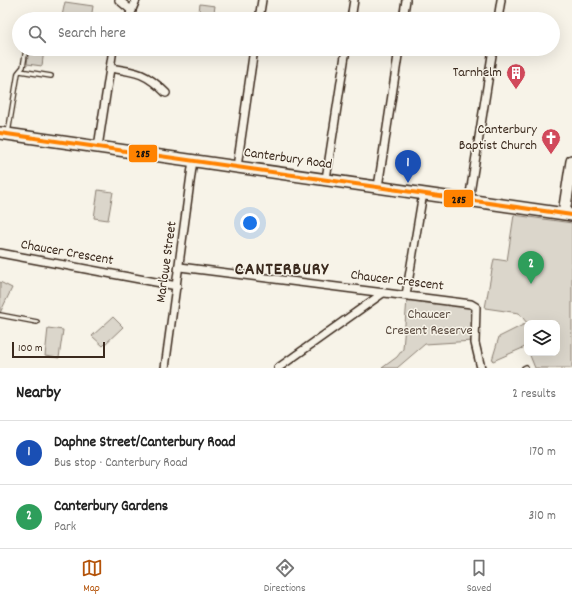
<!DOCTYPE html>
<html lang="en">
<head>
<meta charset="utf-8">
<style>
  body { margin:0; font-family:Dekko,sans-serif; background:#f2f2f2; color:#222 }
  .controls { position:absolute; right:12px; bottom:12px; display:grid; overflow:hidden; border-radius:8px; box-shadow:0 4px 16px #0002 }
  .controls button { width:36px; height:36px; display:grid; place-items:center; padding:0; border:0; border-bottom:1px solid #e0e0e0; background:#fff; color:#222; font:20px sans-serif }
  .scale { position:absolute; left:12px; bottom:10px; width:93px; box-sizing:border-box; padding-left:4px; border:2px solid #3b2a1e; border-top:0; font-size:11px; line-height:14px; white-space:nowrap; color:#3b2a1e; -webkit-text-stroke:3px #f7f3e8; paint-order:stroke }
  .you { position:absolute; left:250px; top:223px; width:14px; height:14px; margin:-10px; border:3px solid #fff; border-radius:50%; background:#1a73e8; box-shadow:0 0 0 6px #1a73e833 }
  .badge { display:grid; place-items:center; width:26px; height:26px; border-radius:50%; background:#b45309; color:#fff; font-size:13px; font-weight:700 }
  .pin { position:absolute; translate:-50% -33px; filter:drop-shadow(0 1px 2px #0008) }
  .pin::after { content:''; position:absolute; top:21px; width:14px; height:12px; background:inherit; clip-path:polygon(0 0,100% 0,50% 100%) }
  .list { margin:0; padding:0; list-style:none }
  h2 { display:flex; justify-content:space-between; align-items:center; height:52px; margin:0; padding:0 16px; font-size:17px }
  h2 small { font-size:13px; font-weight:400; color:#767676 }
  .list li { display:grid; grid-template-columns:26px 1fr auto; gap:12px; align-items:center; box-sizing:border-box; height:64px; padding:0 16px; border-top:1px solid #e0e0e0 }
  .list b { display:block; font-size:15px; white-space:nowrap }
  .list p { margin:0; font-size:13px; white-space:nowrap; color:#767676 }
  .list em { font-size:13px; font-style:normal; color:#767676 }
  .icon { flex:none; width:22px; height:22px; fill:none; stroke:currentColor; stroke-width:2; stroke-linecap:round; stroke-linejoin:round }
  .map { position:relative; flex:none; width:572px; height:368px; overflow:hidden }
  .search { position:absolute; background:#fff; box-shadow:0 4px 16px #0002; left:12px; right:12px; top:12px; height:44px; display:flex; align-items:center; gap:10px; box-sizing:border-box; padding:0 14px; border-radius:22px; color:#767676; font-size:15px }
  .sheet { height:180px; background:#fff }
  nav { display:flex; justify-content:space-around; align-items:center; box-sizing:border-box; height:56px; border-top:1px solid #e0e0e0; background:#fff; font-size:11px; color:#767676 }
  nav a { display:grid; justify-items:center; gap:2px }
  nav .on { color:#b45309 }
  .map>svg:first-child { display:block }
  .green { fill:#dbd6cb; stroke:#8b8074 }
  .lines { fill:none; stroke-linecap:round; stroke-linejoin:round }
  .service-casing { stroke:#3b2a1e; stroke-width:6 }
  .minor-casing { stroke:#3b2a1e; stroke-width:10 }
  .primary-casing { stroke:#3b2a1e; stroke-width:14 }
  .service { stroke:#f7f3e8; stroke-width:3.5 }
  .minor { stroke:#f7f3e8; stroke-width:7 }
  .primary { stroke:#f7f3e8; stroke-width:11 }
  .bus-1-casing { stroke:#f7f3e8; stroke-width:7 }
  .bus-1 { stroke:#ff8200; stroke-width:4 }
  .labels { text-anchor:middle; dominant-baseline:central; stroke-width:3; stroke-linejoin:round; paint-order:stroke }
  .poi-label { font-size:14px; fill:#3b2a1e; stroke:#f7f3e8; text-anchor:end }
  .street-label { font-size:14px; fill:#3b2a1e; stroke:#f7f3e8 }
  .park-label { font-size:14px; fill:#5b4c41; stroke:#f7f3e8 }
  .district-label { font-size:18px; font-weight:bold; letter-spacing:1px; fill:#3b2a1e; stroke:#f7f3e8 }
  .line-badge { stroke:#f7f3e8; stroke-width:1.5 }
  .pale-badge-label { font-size:11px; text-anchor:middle; font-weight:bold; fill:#111 }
</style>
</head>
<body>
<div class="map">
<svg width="572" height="368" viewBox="0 0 572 368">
  <rect width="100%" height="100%" fill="#f7f3e8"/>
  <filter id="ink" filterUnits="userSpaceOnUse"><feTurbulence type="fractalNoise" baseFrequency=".025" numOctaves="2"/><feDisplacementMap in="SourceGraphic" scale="8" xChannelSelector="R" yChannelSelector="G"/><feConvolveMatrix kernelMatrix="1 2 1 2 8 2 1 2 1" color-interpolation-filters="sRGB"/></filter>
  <g filter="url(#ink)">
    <g class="green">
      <polygon points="65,2 93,6 91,19 62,16"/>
      <polygon points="200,4 215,6 213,19 198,19"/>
      <polygon points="29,49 44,49 42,66 27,64"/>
      <polygon points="98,190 113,192 108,220 94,218"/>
      <polygon points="514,215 572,223 572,368 535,368 529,353 557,353 557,323 527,323 527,349 525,347 493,361 492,360 499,337 527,323 519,313 485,308 494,259 507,261"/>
      <polygon points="0,282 12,288 0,313"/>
      <polygon points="407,299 472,308 474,309 473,341 425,344 397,368 382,368 397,357 403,349"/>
      <polygon points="113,317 123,327 103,346 92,336"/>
      <polygon points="48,328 63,330 59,358 45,356"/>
    </g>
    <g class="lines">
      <g class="service-casing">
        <g id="service">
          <polyline points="30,19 30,15"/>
          <polyline points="20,71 51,76"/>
          <polyline points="8,133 18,73 23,67 26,49"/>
          <polyline points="0,315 37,322"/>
          <polyline points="524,368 526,367"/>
        </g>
      </g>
      <g class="minor-casing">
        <g id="minor">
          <polyline points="119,0 132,11"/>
          <polyline points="128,19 136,0"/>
          <polyline points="259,19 262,0"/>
          <polyline points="351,19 354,0"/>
          <polyline points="403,19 406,0"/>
          <polyline points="498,19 501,0"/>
          <path d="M110 68C137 72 146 73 166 93"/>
          <polyline points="98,147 113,49"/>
          <polyline points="237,167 254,49"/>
          <polyline points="326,179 346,49"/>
          <polyline points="378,187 399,49"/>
          <polyline points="469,200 493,49"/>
          <polyline points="0,253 177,286"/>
          <polyline points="180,267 471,304 476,307 475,343 481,368"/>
          <polyline points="406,295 423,193"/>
          <polyline points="165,368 193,160"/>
          <polyline points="278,368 383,293"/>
        </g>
      </g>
      <g class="primary-casing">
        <g id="primary">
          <polyline points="0,133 572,215"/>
          <polyline points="564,213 572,161"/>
        </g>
      </g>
      <use href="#service" class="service"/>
      <use href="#minor" class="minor"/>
      <use href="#primary" class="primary"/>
      <g class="bus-1-casing">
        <polyline id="bus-1" points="0,133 572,215"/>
      </g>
      <use href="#bus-1" class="bus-1"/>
    </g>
  </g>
  <defs>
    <g id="building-pin" transform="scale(1)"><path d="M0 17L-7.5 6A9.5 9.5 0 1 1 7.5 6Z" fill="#d1495b" stroke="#f7f3e8"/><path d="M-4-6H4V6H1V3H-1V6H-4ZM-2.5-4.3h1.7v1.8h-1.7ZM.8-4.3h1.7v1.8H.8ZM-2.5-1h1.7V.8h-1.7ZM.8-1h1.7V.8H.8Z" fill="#fff"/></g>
    <g id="church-pin" transform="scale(1)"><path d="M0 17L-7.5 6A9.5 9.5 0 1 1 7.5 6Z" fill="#d1495b" stroke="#f7f3e8"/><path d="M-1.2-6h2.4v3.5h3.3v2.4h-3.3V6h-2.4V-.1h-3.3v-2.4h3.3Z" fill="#fff"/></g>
  </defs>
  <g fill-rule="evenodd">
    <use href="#building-pin" x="516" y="73"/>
    <use href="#church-pin" x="551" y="138"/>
  </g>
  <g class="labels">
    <g class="poi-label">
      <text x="502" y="73">Tarnhelm</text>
      <text x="537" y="130">Canterbury<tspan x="537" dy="16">Baptist Church</tspan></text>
    </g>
    <g class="street-label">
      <text transform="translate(288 159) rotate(8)">Canterbury Road</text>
      <text transform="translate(67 253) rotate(10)">Chaucer Crescent</text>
      <text transform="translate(167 262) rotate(-82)">Marlowe Street</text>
      <text transform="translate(397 281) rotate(7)">Chaucer Crescent</text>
    </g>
    <g class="park-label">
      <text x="429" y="315">Chaucer<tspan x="429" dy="16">Cresent Reserve</tspan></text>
    </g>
    <g class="district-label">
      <text x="282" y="270">CANTERBURY</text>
    </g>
  </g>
  <g class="line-badge">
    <rect x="128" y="144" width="30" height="19" rx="4" fill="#ff8200"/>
    <rect x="443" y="189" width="31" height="19" rx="4" fill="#ff8200"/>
  </g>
  <g class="pale-badge-label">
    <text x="143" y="157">285</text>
    <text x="459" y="203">285</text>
  </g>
</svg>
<div class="controls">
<button><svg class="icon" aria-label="layers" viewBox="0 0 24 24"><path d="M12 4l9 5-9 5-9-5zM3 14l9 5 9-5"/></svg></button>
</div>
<div class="scale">100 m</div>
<div class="you"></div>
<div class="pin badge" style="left:408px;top:183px;background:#1a4fb4">1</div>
<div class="pin badge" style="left:531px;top:284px;background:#2e9e5b">2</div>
<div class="search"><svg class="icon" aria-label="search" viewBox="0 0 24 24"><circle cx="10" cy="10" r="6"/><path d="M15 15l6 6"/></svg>Search here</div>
</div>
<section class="sheet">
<h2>Nearby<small>2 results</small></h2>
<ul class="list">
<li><span class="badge" style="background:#1a4fb4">1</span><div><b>Daphne Street/Canterbury Road</b><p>Bus stop · Canterbury Road</p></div><em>170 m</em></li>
<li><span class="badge" style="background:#2e9e5b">2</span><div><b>Canterbury Gardens</b><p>Park</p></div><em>310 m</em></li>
</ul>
</section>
<nav>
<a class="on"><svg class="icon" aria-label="map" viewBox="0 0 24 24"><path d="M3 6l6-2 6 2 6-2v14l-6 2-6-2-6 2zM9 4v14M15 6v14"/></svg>Map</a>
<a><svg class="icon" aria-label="directions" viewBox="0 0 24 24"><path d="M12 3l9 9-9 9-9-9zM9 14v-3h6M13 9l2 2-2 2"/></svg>Directions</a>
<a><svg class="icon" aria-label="saved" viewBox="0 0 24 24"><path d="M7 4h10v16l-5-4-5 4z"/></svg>Saved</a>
</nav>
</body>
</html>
